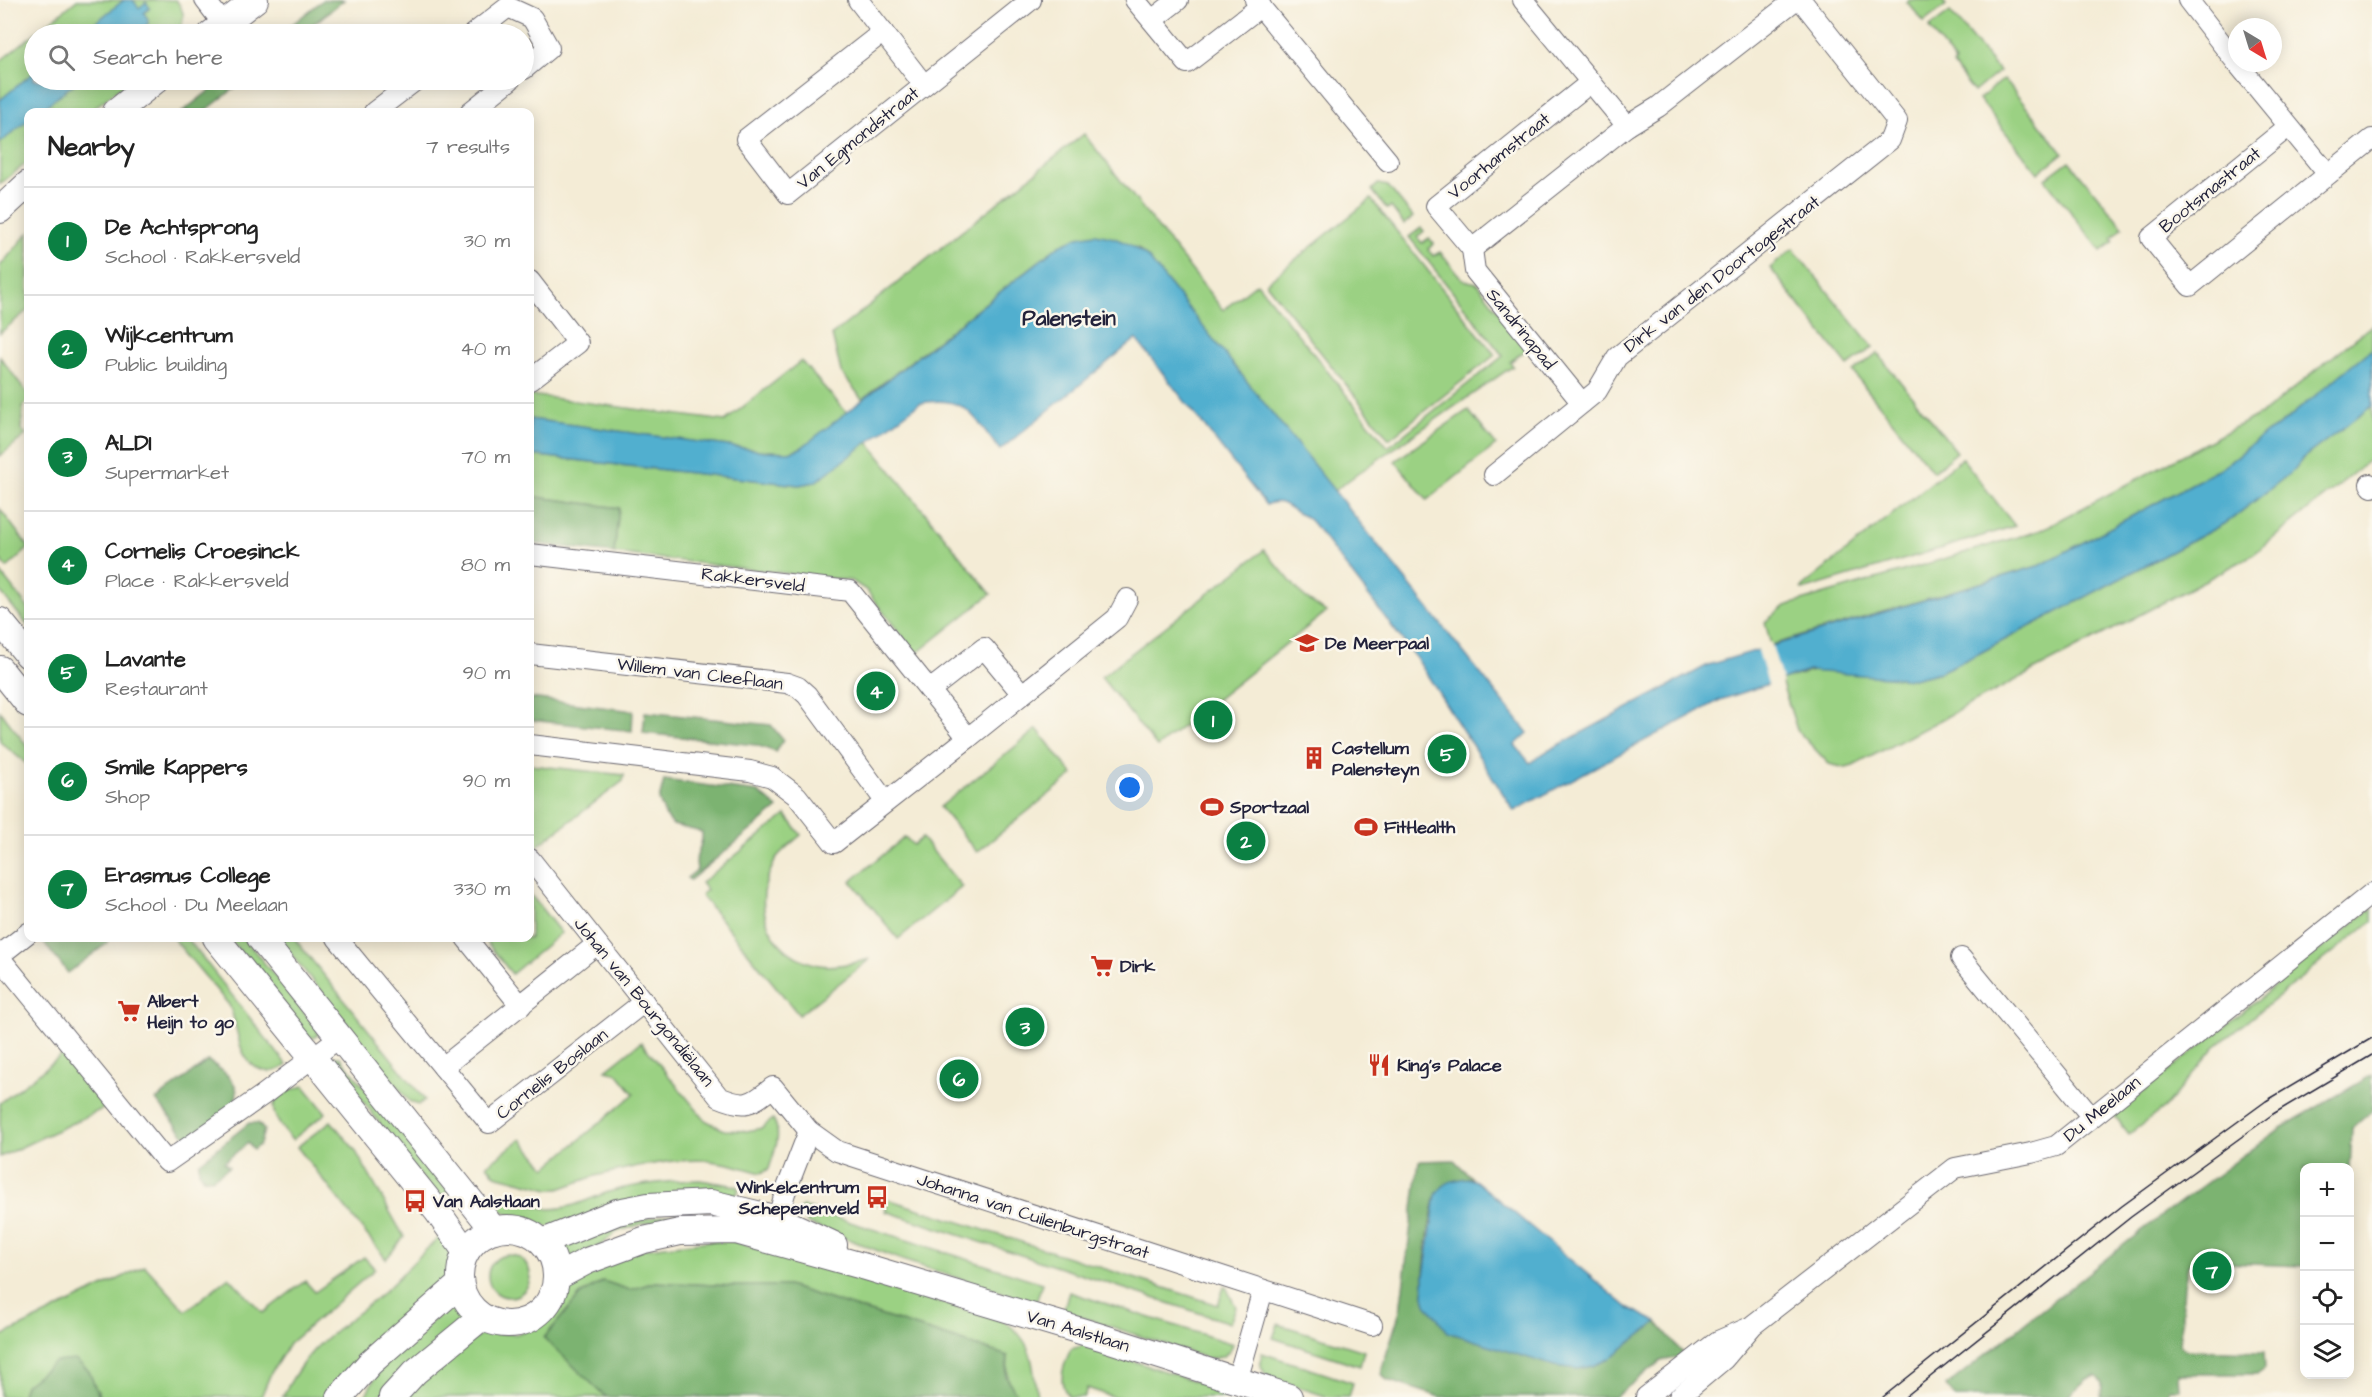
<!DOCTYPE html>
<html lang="en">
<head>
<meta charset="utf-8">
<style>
  body { margin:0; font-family:"Architects Daughter",sans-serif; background:#f6f6f6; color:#222 }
  .controls { position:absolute; right:18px; bottom:18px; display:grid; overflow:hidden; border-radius:12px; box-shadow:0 3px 15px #0003 }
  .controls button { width:54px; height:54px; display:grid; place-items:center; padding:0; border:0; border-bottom:2px solid #e0e0e0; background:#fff; color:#222; font:30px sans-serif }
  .compass { position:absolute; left:2228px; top:18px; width:54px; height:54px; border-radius:50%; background:#fff; box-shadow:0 3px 15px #0003; rotate:142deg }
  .you { position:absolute; left:1130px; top:788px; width:21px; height:21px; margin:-15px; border:4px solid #fff; border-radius:50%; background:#1a73e8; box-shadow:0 0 0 9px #1a73e833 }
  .badge { display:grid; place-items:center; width:39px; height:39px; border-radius:50%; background:#0b8043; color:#fff; font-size:20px; font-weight:700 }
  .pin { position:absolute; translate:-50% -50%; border:3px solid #fff; box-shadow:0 2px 6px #0006 }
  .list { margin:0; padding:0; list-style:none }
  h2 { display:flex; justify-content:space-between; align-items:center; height:78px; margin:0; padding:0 24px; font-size:26px }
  h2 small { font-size:20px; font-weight:400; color:#767676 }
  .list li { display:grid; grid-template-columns:39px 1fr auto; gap:18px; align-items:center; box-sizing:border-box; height:108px; padding:0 24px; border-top:2px solid #e0e0e0 }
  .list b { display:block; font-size:22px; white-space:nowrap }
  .list p { margin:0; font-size:20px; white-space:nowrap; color:#767676 }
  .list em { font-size:20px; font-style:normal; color:#767676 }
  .icon { flex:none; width:33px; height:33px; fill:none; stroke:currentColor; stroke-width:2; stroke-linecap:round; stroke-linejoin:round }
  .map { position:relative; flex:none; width:2372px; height:1397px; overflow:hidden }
  .search { position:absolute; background:#fff; box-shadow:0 3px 15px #0003; left:24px; top:24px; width:510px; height:66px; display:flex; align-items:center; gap:15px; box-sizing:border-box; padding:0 21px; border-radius:33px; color:#767676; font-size:22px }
  .panel { position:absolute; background:#fff; box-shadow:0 3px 15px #0003; left:24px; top:108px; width:510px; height:834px; border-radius:12px }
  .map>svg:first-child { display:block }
  .green { fill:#9bd183; stroke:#5e7a5f; stroke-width:1.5 }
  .forest { fill:#7cb371; stroke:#4f6a56; stroke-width:1.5 }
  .water { fill:#51afcf; stroke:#3a6885; stroke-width:1.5 }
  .pier { fill:#f4ecd6 }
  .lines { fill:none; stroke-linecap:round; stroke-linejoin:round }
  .minor-casing { stroke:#6c6971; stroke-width:22 }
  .tertiary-casing { stroke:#6c6971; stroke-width:28 }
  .minor { stroke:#fff; stroke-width:20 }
  .tertiary { stroke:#fff; stroke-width:26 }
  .tram { stroke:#22223b; stroke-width:1.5 }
  .labels { text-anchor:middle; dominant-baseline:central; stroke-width:5; stroke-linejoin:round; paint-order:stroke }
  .street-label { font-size:18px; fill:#22223b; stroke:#fbf7ec }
  .poi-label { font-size:18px; font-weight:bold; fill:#22223b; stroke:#fbf7ec; text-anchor:start }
  .quarter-label { font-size:21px; font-weight:bold; fill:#22223b; stroke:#fbf7ec }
</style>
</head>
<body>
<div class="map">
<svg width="2372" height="1397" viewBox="0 0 2372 1397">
  <rect width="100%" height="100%" fill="#fbf7ec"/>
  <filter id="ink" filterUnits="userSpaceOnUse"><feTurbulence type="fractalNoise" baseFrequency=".0167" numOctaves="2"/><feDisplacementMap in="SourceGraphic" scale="12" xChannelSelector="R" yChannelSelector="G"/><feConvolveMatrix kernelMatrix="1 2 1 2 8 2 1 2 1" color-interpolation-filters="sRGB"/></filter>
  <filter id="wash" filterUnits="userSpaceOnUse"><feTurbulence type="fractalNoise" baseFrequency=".008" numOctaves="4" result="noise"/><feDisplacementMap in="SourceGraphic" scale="24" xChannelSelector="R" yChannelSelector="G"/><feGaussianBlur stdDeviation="1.35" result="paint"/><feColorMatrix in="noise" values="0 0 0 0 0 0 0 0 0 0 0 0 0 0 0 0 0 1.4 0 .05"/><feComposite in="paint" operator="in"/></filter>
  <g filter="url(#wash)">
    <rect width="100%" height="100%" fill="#f4ecd6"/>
    <g class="green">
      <polygon points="77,0 124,0 81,34 34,34 34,72 0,100 0,61"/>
      <path d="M133 0H176C185 11 186 22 176 32L177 34H135L148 24Z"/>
      <polygon points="1909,0 1942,0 1946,5 1924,22 1907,2"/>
      <polygon points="1950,12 1999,71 1974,92 1953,65 1955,62 1929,28"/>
      <polygon points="2004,79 2063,153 2038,173 1979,99"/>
      <polygon points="79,80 130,80 89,112 38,112"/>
      <polygon points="28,120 28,162 0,184 0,143"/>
      <polygon points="1084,134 1223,310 1257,283 1388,447 1503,356 1409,237 1421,228 1424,231 1417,237 1422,243 1429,238 1434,244 1428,249 1433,256 1440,252 1463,280 1477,283 1527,349 1510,362 1513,366 1360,472 1334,491 1149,259 1138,248 1060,245 862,399 841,372 832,335"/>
      <polygon points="2069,161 2123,227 2112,238 2114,241 2101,251 2045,179"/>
      <polygon points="1378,184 1388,186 1413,217 1404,224 1391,207 1387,209 1372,190"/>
      <polygon points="1371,199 1495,355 1389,439 1266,283"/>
      <polygon points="28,233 28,310 0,333 0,266"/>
      <polygon points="1793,249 1873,347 1848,366 1770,268"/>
      <polygon points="2372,325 2372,349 2277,427 2267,432 2225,466 2041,565 1771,645 1765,622 1785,606 2041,530 2264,412"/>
      <polygon points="1877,353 1957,452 1933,472 1853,372"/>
      <polygon points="0,357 28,394 28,401 23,406 21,429 26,435 0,456"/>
      <polygon points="801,361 847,413 801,448 789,452 765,451 530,419 530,395 725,421"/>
      <polygon points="2372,406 2372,458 2254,554 2240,562 1853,766 1846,768 1829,764 1797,730 1781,680 1817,670 1913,679 1940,672 1978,654 2229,521 2294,470 2303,458"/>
      <polygon points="1468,410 1496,445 1427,500 1395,461"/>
      <polygon points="867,441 991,594 916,654 866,590 852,581 614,553 619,508 530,496 530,455 799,485 815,482"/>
      <polygon points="1962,458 2015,526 1803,590 1801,588"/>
      <polygon points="0,509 28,546 28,549 7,568 0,559"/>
      <polygon points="1264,550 1304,597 1326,612 1157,747 1101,677"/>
      <polygon points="0,572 28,608 28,626 0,591"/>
      <polygon points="0,711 28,747 28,765 0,742"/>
      <polygon points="1037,729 1073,775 977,852 940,807"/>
      <polygon points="530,765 624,775 623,781 532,850 530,847"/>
      <path d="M786 815 801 835C793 842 784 849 777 857 774 862 772 868 769 874 752 915 776 957 819 965 835 968 855 963 870 959L799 1015 701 895 707 890 701 883Z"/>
      <polygon points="905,837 913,845 922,838 962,887 898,939 851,881"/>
      <polygon points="530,894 561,933 512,974 483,938 530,938"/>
      <polygon points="2372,908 2372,921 2215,1047 2164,1108 2129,1134 2114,1115"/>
      <path d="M173 938H187L287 1065C270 1078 250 1070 242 1050 236 1035 236 1020 229 1005Z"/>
      <polygon points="229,938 244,938 318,1029 319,1034 314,1038 307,1036"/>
      <polygon points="278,938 294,938 425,1100 418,1105 409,1101"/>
      <path d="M641 1042 705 1120 724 1130 747 1131 762 1128 773 1119C783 1135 774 1152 769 1169L761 1173 729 1164 704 1160 674 1161 638 1166 595 1176 559 1189H549L495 1175 487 1165 521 1139 546 1168 634 1094 617 1073 606 1070Z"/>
      <polygon points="65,1053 111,1105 0,1157 0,1103"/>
      <polygon points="335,1057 340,1057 449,1191 438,1199 331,1060"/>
      <path d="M304 1086 326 1113 292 1140C268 1113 263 1097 304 1086Z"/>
      <polygon points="331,1121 355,1150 404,1237 386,1259 297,1147"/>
      <path d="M700 1180 737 1186 739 1190 733 1199 562 1227C535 1228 507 1219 488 1199 507 1189 530 1208 550 1209 574 1209 591 1197 612 1191 641 1183 670 1181 700 1180Z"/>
      <polygon points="878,1196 1218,1305 1224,1287 1226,1287 1236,1307 1230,1323 885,1211 887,1206 875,1202"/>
      <polygon points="803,1207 1042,1283 1036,1303 902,1260 808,1224 799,1210"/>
      <polygon points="686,1212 722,1216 686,1217 642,1224 616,1232 601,1245 567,1259 560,1245 614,1224"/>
      <path d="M445 1233 450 1245 452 1262 446 1282 360 1358 324 1397H282C291 1381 300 1365 313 1351 334 1328 362 1312 385 1291 406 1271 422 1251 445 1233Z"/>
      <path d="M726 1239 1004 1321C1035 1343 1032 1362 1037 1397H1018C1006 1382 1007 1374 1008 1356L788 1286H733L655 1282 630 1290 603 1281 580 1295 544 1338 606 1397H408L417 1383 481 1334H516L534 1328 545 1322 559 1307 569 1287 576 1279 631 1250Z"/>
      <circle cx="509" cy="1276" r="21"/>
      <polygon points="364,1257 375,1269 289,1344 271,1373 261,1397 99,1397 98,1391 0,1397 0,1337 145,1266 186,1311 229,1277 263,1313 305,1281 315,1292"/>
      <path d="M1069 1292 1233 1344C1228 1357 1219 1359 1207 1358L1063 1311Z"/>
      <path d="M453 1304 466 1320 378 1397H365C381 1357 422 1331 453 1304Z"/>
      <polygon points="1278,1324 1364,1351 1360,1366 1273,1338"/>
      <path d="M1084 1345 1243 1397H1114L1087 1388 1084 1397H1069C1056 1382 1064 1364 1071 1349Z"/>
      <path d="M1262 1353 1353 1383 1349 1397H1328L1268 1377C1261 1369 1259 1364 1262 1353Z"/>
    </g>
    <g class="forest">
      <polygon points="323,0 344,0 301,34 280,34"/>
      <polygon points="223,80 245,80 204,112 182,112"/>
      <polygon points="530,496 619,508 614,553 530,543"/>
      <polygon points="530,698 633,711 632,731 530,720"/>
      <polygon points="645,712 771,725 783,740 776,752 756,745 643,733"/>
      <path d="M664 780 758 792 778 808 690 880 687 878 697 870C693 850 704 849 702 832L673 825 665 815 659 800Z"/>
      <polygon points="40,938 108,938 107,943 68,973"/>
      <path d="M208 1061C267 1096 223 1114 188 1140L156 1100Z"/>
      <polygon points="2372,1075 2372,1111 2352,1128 2350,1171 2350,1168 2304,1168 2304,1266 2194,1262 2188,1266 2184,1285 2180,1345 2186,1350 2264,1352 2265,1369 2258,1374 2178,1374 2179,1389 2168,1389 2167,1397 2101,1397 2102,1383 2096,1376 2087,1379 2067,1397 1955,1397 1946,1386 2141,1231 2281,1128"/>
      <polygon points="249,1123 258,1123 264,1130 260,1144 253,1150 248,1143 224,1162 229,1167 212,1179 204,1178 199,1171 199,1163"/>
      <path d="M1454 1160 1472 1178H1467L1436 1195C1430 1219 1419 1282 1426 1304L1640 1335 1657 1322 1685 1356 1661 1361 1615 1397H1440L1387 1380 1382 1374V1368L1400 1311 1419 1161Z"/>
      <polygon points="603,1281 630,1290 655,1282 733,1286 788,1286 1008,1356 1006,1376 1018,1397 606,1397 544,1338 580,1295"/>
      <polygon points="75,1360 89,1371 99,1397 21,1397 25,1385 55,1362"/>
    </g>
    <g class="water">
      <polygon points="124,0 133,0 139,8 146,2 150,8 144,13 148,19 148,24 135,34 81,34"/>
      <polygon points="34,72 34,80 79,80 38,112 28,112 28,120 0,143 0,100"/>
      <path d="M1095 234C1117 237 1134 244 1149 259L1528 733 1515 745 1530 763 1544 753 1708 665 2041 565 2225 466 2267 432 2277 427 2372 349V406L2303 458 2294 470 2229 521 1978 654 1940 672 1913 679 1809 671 1720 700 1514 811 1417 659 1315 526C1306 515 1307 518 1296 512 1285 505 1279 498 1266 505L1136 339 1000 450C973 417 967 394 920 403L815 482 799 485 530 455V419L765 451 789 452 801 448 1060 245 1078 237Z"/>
      <path d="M1467 1178 1476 1181 1627 1307 1657 1322 1609 1359 1593 1366 1578 1369 1554 1366 1448 1332 1426 1304 1424 1296V1276L1436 1195C1444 1182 1452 1180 1467 1178Z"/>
    </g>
    <polygon class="pier" points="1771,642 1783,683 1769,687 1757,647"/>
  </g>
  <g filter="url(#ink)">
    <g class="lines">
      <g class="minor-casing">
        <g id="minor">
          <polyline points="205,0 224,25"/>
          <polyline points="858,0 924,85"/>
          <polyline points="1135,0 1187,63 1261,6"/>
          <polyline points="1255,0 1388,161"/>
          <polyline points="1523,0 1627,126"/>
          <polyline points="2188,0 2237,63"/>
          <polyline points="1152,20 1178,0"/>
          <polyline points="883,32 746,139 788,194 1031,0"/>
          <polyline points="473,34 508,7 532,18 549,48 524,69"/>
          <polyline points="2237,63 2328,174"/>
          <polyline points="1591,82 1436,206 1472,249 1627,126 1658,107 1795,0"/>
          <polyline points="374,112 416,80"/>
          <polyline points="470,112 510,80"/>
          <polyline points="2288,127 2151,238 2190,286 2372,139"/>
          <polyline points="1472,249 1475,271 1582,403"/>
          <polyline points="530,281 578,343 530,380"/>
          <polyline points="1494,475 1597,391 1617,357 1890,140 1897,121 1801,0"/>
          <polyline points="2370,484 2372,487"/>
          <polyline points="530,554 850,591 968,738 1117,618 1127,599"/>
          <polyline points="530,654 787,683 798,687 807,695 885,801"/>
          <polyline points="930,690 984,648 1022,694"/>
          <polyline points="530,745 750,771 772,777 797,796 834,843 968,738"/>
          <path d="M530 859 719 1097C747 1109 751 1104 773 1087L809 1131 837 1151 1372 1325"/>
          <polyline points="337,938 489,1123 644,1002"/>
          <polyline points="466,938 521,1006"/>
          <polyline points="0,955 28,933"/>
          <polyline points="0,958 167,1162 263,1095 340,1037"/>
          <polyline points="1961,958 2091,1116"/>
          <polyline points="443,1067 597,944"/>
          <polyline points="774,1231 785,1193 809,1131"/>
          <polyline points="1237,1381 1263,1290"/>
          <polyline points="1646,1397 1718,1341 1748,1328"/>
          <polyline points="1679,1397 1724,1359 1753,1325 1955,1168 2031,1153 2056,1146 2372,893"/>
        </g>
      </g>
      <g class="tertiary-casing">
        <g id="tertiary">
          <polyline points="211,34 255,0"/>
          <polyline points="116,112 156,80"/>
          <polyline points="0,210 28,184"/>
          <polyline points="0,621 28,655"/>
          <polyline points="0,669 28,704"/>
          <polyline points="216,938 437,1211 466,1252"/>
          <polyline points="260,938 494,1230"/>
          <circle cx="508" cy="1276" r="48"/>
          <polyline points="543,1242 617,1212 648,1206 711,1203 778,1219 834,1245"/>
          <polyline points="557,1277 587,1261 644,1240 680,1232 736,1231 866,1267 1101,1337 1289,1397"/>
          <polyline points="340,1397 370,1363 460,1284"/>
          <polyline points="392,1397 415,1372 482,1317"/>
        </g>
      </g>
      <use href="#minor" class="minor"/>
      <use href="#tertiary" class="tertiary"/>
      <g class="tram">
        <polyline points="1883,1397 2122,1206 2266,1101 2372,1038"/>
        <polyline points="1905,1397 2131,1217 2273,1114 2372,1055"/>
      </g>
    </g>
  </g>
  <defs>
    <g id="school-bare" transform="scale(1.8)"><path d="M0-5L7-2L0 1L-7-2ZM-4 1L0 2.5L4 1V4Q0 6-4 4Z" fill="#c8321e" stroke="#fbf7ec" stroke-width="2.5" paint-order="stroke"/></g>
    <g id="building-bare" transform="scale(1.8)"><path d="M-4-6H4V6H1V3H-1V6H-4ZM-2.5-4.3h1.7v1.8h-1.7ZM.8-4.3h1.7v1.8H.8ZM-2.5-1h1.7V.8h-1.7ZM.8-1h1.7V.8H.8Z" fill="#c8321e" stroke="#fbf7ec" stroke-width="2.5" paint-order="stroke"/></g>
    <g id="stadium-bare" transform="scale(1.8)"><path d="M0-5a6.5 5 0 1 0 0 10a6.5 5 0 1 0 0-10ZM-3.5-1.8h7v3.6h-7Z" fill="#c8321e" stroke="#fbf7ec" stroke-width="2.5" paint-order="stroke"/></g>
    <g id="supermarket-bare" transform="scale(1.8)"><path d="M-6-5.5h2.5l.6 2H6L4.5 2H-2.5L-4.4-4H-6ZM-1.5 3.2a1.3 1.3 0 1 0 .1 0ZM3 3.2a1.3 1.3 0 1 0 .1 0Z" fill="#c8321e" stroke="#fbf7ec" stroke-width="2.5" paint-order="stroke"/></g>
    <g id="restaurant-bare" transform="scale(1.8)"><path d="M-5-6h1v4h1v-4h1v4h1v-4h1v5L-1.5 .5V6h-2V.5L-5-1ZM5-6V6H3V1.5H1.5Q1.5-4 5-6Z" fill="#c8321e" stroke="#fbf7ec" stroke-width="2.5" paint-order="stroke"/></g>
    <g id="bus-bare" transform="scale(1.8)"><path d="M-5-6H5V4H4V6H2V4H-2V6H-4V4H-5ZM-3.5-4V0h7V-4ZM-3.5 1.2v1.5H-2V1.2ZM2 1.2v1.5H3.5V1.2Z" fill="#c8321e" stroke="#fbf7ec" stroke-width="2.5" paint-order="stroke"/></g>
  </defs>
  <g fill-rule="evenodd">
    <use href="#school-bare" x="1307" y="643"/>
    <use href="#building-bare" x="1314" y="758"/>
    <use href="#stadium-bare" x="1212" y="807"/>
    <use href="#stadium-bare" x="1366" y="827"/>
    <use href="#supermarket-bare" x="1102" y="966"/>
    <use href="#supermarket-bare" x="129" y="1011"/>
    <use href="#restaurant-bare" x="1379" y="1065"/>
    <use href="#bus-bare" x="877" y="1197"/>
    <use href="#bus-bare" x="415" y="1201"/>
  </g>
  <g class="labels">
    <g class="street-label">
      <text transform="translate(858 138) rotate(-39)">Van Egmondstraat</text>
      <text transform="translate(1499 156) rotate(-39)">Voorhamstraat</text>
      <text transform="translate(2210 190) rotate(-39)">Bootsmastraat</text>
      <text transform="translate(1722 274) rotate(-38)">Dirk van den Doortogestraat</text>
      <text transform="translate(1521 329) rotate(51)">Sandrinapad</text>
      <text transform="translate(753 580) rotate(7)">Rakkersveld</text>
      <text transform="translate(700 674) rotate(7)">Willem van Cleeflaan</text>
      <text transform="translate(644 1002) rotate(51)">Johan van Bourgondiëlaan</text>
      <text transform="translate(552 1074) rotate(-38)">Cornelis Boslaan</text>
      <text transform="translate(2102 1109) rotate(-39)">Du Meelaan</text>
      <text transform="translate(1033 1216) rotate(18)">Johanna van Cuilenburgstraat</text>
      <text transform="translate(1078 1331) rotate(17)">Van Aalstlaan</text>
    </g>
    <g class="poi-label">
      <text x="1325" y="643">De Meerpaal</text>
      <text x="1332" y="748">Castellum<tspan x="1332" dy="21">Palensteyn</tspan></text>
      <text x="1230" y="807">Sportzaal</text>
      <text x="1384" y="827">FitHealth</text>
      <text x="1120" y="966">Dirk</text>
      <text x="147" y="1001">Albert<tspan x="147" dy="21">Heijn to go</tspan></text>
      <text x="1397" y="1065">King's Palace</text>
      <text x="859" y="1187" text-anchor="end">Winkelcentrum<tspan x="859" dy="21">Schepenenveld</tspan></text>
      <text x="433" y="1201">Van Aalstlaan</text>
    </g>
    <g class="quarter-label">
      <text x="1069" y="318">Palenstein</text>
    </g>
  </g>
</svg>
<div class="controls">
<button>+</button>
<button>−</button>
<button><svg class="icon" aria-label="locate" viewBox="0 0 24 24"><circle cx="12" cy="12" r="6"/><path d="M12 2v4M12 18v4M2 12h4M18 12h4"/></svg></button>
<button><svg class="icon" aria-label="layers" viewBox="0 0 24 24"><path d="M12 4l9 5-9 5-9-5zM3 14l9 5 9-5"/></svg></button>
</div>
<svg class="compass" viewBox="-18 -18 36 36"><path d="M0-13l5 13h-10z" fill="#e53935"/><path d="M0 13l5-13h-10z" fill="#767676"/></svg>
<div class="you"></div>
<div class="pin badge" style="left:1213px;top:720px">1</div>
<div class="pin badge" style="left:1246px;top:841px">2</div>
<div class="pin badge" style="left:1025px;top:1027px">3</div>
<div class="pin badge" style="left:876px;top:691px">4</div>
<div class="pin badge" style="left:1447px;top:754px">5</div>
<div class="pin badge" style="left:959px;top:1079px">6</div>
<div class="pin badge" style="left:2212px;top:1271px">7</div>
<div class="search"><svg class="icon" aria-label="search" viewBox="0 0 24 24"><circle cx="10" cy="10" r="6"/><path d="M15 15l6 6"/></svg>Search here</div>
<section class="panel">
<h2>Nearby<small>7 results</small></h2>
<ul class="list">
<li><span class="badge">1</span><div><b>De Achtsprong</b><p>School · Rakkersveld</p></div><em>30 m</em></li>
<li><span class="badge">2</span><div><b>Wijkcentrum</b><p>Public building</p></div><em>40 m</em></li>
<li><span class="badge">3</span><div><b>ALDI</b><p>Supermarket</p></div><em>70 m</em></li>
<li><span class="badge">4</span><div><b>Cornelis Croesinck</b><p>Place · Rakkersveld</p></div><em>80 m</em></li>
<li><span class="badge">5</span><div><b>Lavante</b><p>Restaurant</p></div><em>90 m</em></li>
<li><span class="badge">6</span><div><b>Smile Kappers</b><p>Shop</p></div><em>90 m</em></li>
<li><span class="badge">7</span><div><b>Erasmus College</b><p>School · Du Meelaan</p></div><em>330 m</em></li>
</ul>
</section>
</div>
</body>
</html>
